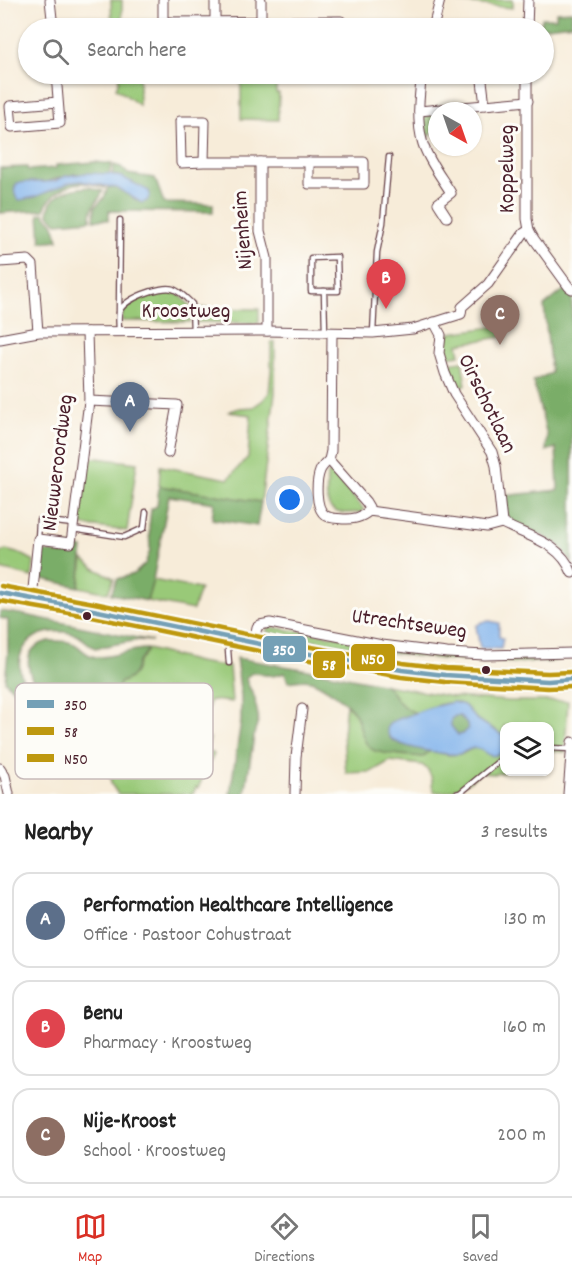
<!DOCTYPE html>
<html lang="en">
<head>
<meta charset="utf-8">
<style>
  body { margin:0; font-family:Dekko,sans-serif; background:#f2f2f2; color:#222 }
  .controls { position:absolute; right:18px; bottom:18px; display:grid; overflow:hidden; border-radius:12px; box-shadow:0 2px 4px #0004 }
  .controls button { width:54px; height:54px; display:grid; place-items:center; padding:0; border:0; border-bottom:2px solid #e0e0e0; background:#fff; color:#222; font:30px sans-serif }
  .compass { position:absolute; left:428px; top:102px; width:54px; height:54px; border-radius:50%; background:#fff; box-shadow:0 2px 4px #0004; rotate:140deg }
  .you { position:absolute; left:290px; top:500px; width:21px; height:21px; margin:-15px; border:4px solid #fff; border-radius:50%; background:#1a73e8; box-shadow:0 0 0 9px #1a73e833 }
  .badge { display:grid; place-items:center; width:39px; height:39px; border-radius:50%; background:#d93025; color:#fff; font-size:20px; font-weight:700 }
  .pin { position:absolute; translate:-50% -50px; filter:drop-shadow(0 2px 3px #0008) }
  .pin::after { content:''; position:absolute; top:32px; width:21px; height:18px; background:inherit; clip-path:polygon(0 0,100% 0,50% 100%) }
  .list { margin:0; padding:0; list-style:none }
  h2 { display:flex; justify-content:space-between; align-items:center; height:78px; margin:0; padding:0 24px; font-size:26px }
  h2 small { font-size:20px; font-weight:400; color:#767676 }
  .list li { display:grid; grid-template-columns:39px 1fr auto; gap:18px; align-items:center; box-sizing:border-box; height:96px; margin:0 12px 12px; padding:0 12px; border:2px solid #e0e0e0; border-radius:18px }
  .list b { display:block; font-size:22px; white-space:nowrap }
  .list p { margin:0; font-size:20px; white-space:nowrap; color:#767676 }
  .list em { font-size:20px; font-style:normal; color:#767676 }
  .icon { flex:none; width:33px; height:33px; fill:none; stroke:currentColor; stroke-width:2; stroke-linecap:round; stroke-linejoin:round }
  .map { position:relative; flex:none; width:572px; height:794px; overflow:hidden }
  .search { position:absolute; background:#fff; box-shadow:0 2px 4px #0004; left:18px; right:18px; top:18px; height:66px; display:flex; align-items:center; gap:15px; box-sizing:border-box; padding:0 21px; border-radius:33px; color:#767676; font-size:22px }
  .sheet { height:402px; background:#fff }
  nav { display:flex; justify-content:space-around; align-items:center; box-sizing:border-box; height:84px; border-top:2px solid #e0e0e0; background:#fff; font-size:16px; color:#767676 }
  nav a { display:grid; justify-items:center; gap:3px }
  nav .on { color:#d93025 }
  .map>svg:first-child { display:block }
  .green { fill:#99c978; stroke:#727452; stroke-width:1.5 }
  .forest { fill:#7aad68; stroke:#62664a; stroke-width:1.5 }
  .water { fill:#7eb1eb; stroke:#64688b; stroke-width:1.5; fill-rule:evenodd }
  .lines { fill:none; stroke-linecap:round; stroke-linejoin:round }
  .lane-casing { stroke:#643e45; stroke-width:7 }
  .street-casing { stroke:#643e45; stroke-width:11 }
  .secondary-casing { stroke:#643e45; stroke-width:16 }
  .lane { stroke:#fff; stroke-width:4.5 }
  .street { stroke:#fff; stroke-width:9 }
  .secondary { stroke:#ffe4c6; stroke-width:14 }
  .bus-1-casing { stroke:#fdfcf7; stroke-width:9 }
  .bus-2-casing { stroke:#fdfcf7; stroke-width:9 }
  .bus-3-casing { stroke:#fdfcf7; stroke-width:9 }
  .bus-1 { stroke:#74a0b6; stroke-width:4.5 }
  .bus-2 { stroke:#be980f; stroke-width:4.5 }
  .bus-3 { stroke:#be980f; stroke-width:4.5 }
  .bus-dot { fill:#4a1f2b; stroke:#fdfcf7; stroke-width:2 }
  .labels { text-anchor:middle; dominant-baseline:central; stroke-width:6; stroke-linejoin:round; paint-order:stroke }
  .street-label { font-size:22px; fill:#4a1f2b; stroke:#fdfcf7 }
  .key { fill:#fdfcf7; stroke:#c7baba; stroke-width:1.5 }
  .key-label { font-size:16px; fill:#4a1f2b }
  .line-badge { stroke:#fdfcf7; stroke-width:2 }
  .badge-label { font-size:16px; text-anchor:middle; font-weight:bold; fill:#fff }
</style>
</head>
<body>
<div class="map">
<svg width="572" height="794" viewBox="0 0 572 794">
  <rect width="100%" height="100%" fill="#fdfcf7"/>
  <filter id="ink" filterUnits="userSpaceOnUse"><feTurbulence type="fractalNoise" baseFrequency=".0167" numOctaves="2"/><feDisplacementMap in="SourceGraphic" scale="12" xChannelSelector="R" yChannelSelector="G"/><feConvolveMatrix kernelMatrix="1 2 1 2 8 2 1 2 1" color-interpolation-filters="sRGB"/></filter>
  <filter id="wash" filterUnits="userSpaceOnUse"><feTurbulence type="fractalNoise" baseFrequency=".008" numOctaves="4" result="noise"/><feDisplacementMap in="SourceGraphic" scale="24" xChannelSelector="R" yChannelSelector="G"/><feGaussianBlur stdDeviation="1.35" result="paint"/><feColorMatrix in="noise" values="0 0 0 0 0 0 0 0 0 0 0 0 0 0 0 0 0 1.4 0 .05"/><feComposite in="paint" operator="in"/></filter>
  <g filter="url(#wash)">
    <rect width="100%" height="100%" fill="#f7ecd9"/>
    <g class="green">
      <polygon points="111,0 122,0 122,27 120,28 112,28"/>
      <polygon points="443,0 513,0 513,8 442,1"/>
      <polygon points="118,74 139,74 139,105 116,88 119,81"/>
      <polygon points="241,74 276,74 276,93 279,93 278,120 241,119"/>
      <polygon points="437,113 437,126 428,138 427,137 424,120 425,116"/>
      <path d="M171 291 181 296 190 306V322L122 321C122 318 122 313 123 311 128 299 159 292 171 291Z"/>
      <polygon points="195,308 259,309 259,323 195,322"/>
      <path d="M506 325 507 336 458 344 460 355 446 357C445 349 444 340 450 333Z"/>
      <polygon points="271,342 275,342 275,393 261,502 159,486 160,466 228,479 248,457 251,415 228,412 239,408 253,407 263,400 269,393 271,371"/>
      <polygon points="462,361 466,385 456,387 446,363"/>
      <polygon points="88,457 137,463 127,531 79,525"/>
      <path d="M332 471 364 510 362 512C324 516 326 508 327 475Z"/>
      <path d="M6 550C16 553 26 554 34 562L32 577 0 569V552Z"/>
      <polygon points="83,559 94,568 114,578 108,593 79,587"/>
      <polygon points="153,580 200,589 193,610 147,601"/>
      <path d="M269 627 485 657 519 659 562 658C553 664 541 662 531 662 442 666 353 646 266 632Z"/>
      <polygon points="148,649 198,662 229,667 232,702 210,700 203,736 210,738 207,750 214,754 198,788 196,787 193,794 118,794 111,784 111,779 96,760 101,756 97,732 85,712 85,706 91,705 111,713 120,683 130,678 135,672 138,663"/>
      <path d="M386 685 454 697 510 701H568L565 752 550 751V726H504V738C498 729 487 726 478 720 472 716 470 710 465 706 454 697 427 708 416 713 396 705 399 699 386 685Z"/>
      <path d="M346 704 355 713 366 743 399 754 423 757 430 751 449 755 462 754 473 748H478L489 755 503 752 504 748V772H507L495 774 480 773C467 784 453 794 435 792L432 785V779L428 770 422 765 390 761 371 772 346 773 343 734Z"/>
    </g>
    <g class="forest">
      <polygon points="572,11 572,24 540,28 542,18 556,18 556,12"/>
      <path d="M95 162 112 164 109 174H74L45 182H30L35 197C49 191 66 181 81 181 90 181 98 184 105 187V188C100 187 96 185 91 184 72 180 51 192 44 210L0 213V168L27 167 28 170 56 168V165Z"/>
      <polygon points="114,165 121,167 128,174 155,178 164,203 213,204 213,212 109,211 109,220 94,220 95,207 104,198 108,187 117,188 142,203 124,178 112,174"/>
      <path d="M89 187 103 191C97 205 91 203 91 220L57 223 48 214C49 193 72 188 89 187Z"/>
      <path d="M44 213C46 218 50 219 53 223 56 228 57 235 58 240L41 242 39 214Z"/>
      <polygon points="565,289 572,292 572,563 559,545 539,534 510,522 506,516 502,496 558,490 556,448 546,451 547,435 533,381 551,373 544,306"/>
      <polygon points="159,486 261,502 257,526 212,519 214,503 169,496 153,580 147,601 111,594 117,579 134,574 145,564 150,550 149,527 151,509 157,506"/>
      <polygon points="65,546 83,548 79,587 38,578 40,551 63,554"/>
      <path d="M0 611 20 614 152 641 139 640 95 648C89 645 85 640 80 637 67 629 42 630 31 640 6 662 27 690 41 711 47 721 53 730 58 739L32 710 5 681 8 652V620L0 618Z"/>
      <path d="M49 641C56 641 65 640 72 643 82 647 85 656 96 657 114 658 131 648 148 649L138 662 135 672 130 678 120 683 111 713 91 705 85 706V711L72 712 63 732C52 710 0 652 49 641Z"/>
      <path d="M236 658 327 673 386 685C399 699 396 705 416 713L391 722 390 738 400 744 430 751 423 757C413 756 381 754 373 750 361 743 361 724 355 713 350 704 321 684 311 681 303 679 296 681 288 682L285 673 273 676C266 674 273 676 265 675 256 674 255 669 246 678 247 687 251 688 254 696 257 702 254 700 256 706 258 715 260 721 255 730L245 794H230L241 721V696Z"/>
      <polygon points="455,716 460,716 467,724 468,729 463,734 458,735 451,726 451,719"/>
    </g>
    <g class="water">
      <path d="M86 173 110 174 124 178 149 191 150 195 147 201 142 203 117 188 81 181 71 182 35 197 20 200 17 199C14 193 13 189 17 183L30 182H45L55 181 66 176Z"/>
      <polygon points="490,621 499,623 499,637 503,638 501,649 480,648 476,626 482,622"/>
      <path d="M453 702 464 705 476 719 504 736C505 743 506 753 497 755 488 758 483 749 476 748 470 747 465 753 459 754 446 756 401 747 392 739 388 736 387 732 387 727L391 722 428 708ZM455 716H460L467 724 468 729 463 734 458 735 451 726V719Z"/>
    </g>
  </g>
  <g filter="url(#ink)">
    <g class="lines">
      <g class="lane-casing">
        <g id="lane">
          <polygon points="337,257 338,291 311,291 311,258"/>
          <polyline points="324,291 325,332"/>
          <polyline points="119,312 120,220"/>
          <path d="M119 332C119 326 118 318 119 313 122 299 161 285 173 289 181 292 186 298 192 304L193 332"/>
          <polyline points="373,333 377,252 383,223 389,157"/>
          <polyline points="73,529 124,537 144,528 146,512"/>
          <polyline points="38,539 39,520 73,524"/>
          <polyline points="229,663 228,650 230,639"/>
          <polyline points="550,748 571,749"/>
          <polyline points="456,794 460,793 504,757"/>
        </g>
      </g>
      <g class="street-casing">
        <g id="street">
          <polyline points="50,0 53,28"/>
          <polyline points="163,0 163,22 341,21 341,28"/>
          <polyline points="215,0 215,21"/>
          <polyline points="261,0 261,21"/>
          <polyline points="433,28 440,0"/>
          <polyline points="527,28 528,0"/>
          <polyline points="56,74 60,123 12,127 10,106 58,102"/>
          <path d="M422 74C419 96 416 122 423 144 429 162 442 178 451 193L438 203 447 217"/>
          <polyline points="483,74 482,81 485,105"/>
          <polyline points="527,74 527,219 529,230 534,239 569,287 572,289"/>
          <polyline points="419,111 528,101"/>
          <polyline points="204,162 181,163 180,121 205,121 204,162 309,162"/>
          <polyline points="260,162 260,231 267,258 267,331"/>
          <rect x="309" y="162" width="55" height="22"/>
          <polyline points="0,262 28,260 33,265 38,332"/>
          <polyline points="434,322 441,335 439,353 445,373 454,394 492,452 496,466 502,523"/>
          <polyline points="332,333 331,451 329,460 366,502 369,507 369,511"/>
          <polyline points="0,339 38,332 267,331 373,333 413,329 461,314 462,307 488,284 524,233 529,230"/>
          <polyline points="89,401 177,405 168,453"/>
          <path d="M329 460C326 463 322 466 320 471 316 481 315 508 325 515 330 519 337 518 343 519 354 519 361 518 369 511L487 527 502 523"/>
          <path d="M502 523C528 537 560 542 572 573"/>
          <polyline points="32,599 38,539 71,543 89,401 87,332"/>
          <polyline points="254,642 257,627 260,625 270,623 382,645 447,653 485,655 572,653"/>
          <polyline points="0,768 5,776 9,794"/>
          <polyline points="295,794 296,757 302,709"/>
          <polyline points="568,794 572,742"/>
        </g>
      </g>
      <g class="secondary-casing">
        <polyline id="secondary" points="0,593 93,610 299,652 402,670 445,675 548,681 572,679"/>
      </g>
      <use href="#lane" class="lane"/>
      <use href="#street" class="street"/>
      <use href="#secondary" class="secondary"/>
      <g class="bus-1-casing">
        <polyline id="bus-1" points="0,593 93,610 299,652 402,670 445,675 548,681 572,679"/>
      </g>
      <g class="bus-2-casing">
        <polyline id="bus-2" points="0,601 92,617 298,659 401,677 445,682 548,688 572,687"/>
      </g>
      <g class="bus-3-casing">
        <polyline id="bus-3" points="1,586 94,603 300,645 403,663 446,668 548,673 571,672"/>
      </g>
      <use href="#bus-1" class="bus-1"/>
      <use href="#bus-2" class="bus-2"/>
      <use href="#bus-3" class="bus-3"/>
    </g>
  </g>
  <g class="bus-dot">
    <circle cx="87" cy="616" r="5"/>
    <circle cx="486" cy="670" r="5"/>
  </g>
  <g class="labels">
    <g class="street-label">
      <text transform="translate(508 169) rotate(-90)">Koppelweg</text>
      <text transform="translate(244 230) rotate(-94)">Nijenheim</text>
      <text x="186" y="312">Kroostweg</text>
      <text transform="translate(486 404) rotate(64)">Oirschotlaan</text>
      <text transform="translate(59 463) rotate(-83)">Nieuweroordweg</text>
      <text transform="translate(409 625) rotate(8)">Utrechtseweg</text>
    </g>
  </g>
  <rect x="15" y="683" width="198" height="96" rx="9" class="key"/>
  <rect x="27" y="700" width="27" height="8" fill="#74a0b6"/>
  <rect x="27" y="727" width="27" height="8" fill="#be980f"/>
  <rect x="27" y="754" width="27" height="8" fill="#be980f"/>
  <g class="key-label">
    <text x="64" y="710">350</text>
    <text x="64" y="737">58</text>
    <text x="64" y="764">N50</text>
  </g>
  <g class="line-badge">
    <rect x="262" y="635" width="45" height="28" rx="6" fill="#74a0b6"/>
    <rect x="350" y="643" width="46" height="29" rx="6" fill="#be980f"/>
    <rect x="312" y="650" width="34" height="29" rx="6" fill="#be980f"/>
  </g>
  <g class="badge-label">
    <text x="284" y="655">350</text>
    <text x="373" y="664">N50</text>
    <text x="329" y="670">58</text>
  </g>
</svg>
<div class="controls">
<button><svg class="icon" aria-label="layers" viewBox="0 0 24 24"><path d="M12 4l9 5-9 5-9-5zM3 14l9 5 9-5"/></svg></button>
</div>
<svg class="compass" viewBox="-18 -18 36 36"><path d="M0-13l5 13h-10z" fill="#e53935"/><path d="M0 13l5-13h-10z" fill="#767676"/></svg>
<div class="you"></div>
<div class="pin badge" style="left:130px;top:432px;background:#5c6f8a">A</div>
<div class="pin badge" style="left:386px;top:309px;background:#e0444e">B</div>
<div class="pin badge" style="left:500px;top:345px;background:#8d6e63">C</div>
<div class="search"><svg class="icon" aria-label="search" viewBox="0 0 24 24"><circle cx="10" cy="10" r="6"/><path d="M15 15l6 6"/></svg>Search here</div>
</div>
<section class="sheet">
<h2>Nearby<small>3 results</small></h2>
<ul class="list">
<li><span class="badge" style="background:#5c6f8a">A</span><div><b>Performation Healthcare Intelligence</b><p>Office · Pastoor Cohustraat</p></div><em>130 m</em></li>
<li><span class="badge" style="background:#e0444e">B</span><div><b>Benu</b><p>Pharmacy · Kroostweg</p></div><em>160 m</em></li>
<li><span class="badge" style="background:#8d6e63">C</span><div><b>Nije-Kroost</b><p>School · Kroostweg</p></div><em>200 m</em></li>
</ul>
</section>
<nav>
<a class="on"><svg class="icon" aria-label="map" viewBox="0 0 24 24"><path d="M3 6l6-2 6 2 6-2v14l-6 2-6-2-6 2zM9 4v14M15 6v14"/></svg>Map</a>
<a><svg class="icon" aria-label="directions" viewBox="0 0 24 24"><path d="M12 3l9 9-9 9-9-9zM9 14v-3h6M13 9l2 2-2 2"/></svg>Directions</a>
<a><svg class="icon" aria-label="saved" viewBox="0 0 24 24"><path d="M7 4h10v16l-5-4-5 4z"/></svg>Saved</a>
</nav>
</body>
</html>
